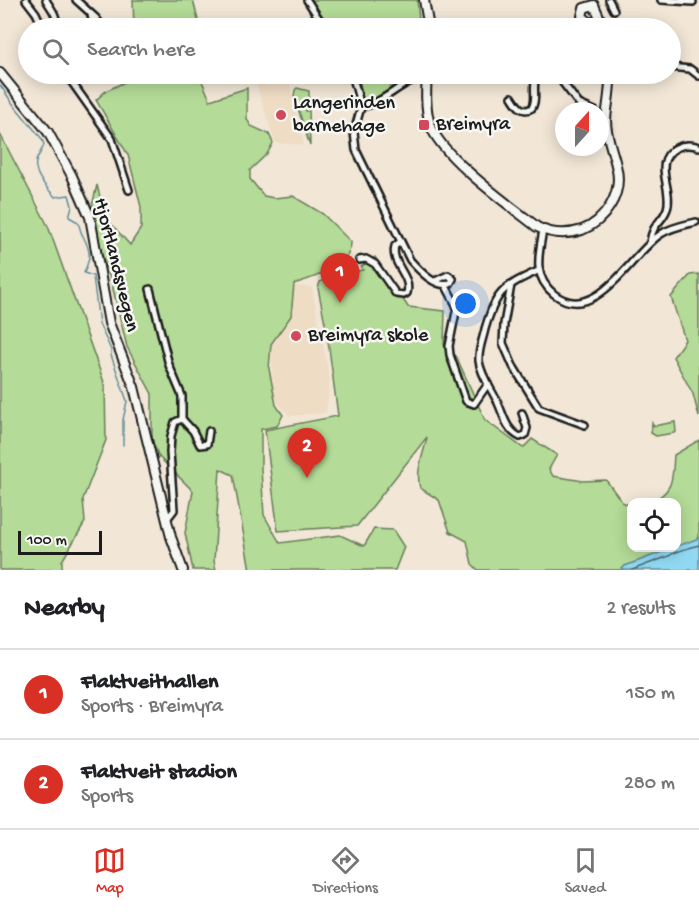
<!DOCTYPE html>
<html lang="en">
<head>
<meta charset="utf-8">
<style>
  body { margin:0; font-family:"Gochi Hand",sans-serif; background:#f2f2f2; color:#202124 }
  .controls { position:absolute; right:18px; bottom:18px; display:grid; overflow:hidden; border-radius:12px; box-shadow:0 3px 15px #0003 }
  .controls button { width:54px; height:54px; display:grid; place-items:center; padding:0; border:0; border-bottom:2px solid #e0e0e0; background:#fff; color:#202124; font:30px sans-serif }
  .compass { position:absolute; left:555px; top:102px; width:54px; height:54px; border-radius:50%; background:#fff; box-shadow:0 3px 15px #0003; rotate:21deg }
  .scale { position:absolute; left:18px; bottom:15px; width:84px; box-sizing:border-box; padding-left:6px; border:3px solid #1c1c1c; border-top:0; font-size:16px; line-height:21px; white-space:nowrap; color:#1c1c1c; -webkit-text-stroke:4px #f6f6f2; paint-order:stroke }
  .you { position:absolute; left:466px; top:304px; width:21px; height:21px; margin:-15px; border:4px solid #fff; border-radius:50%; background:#1a73e8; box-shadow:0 0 0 9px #1a73e833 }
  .badge { display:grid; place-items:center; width:39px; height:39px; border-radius:50%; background:#d93025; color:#fff; font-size:20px; font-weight:700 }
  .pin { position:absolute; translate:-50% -50px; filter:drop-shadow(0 2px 3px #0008) }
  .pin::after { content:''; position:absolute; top:32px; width:21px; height:18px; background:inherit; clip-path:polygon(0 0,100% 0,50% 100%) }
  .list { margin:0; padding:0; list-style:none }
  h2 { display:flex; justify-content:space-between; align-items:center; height:78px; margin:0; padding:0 24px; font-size:26px }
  h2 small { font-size:20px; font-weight:400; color:#757577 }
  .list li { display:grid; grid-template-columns:39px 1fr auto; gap:18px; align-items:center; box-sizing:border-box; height:90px; padding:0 24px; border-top:2px solid #e0e0e0 }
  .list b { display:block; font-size:22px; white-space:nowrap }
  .list p { margin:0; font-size:20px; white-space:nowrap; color:#757577 }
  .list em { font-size:20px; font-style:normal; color:#757577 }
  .icon { flex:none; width:33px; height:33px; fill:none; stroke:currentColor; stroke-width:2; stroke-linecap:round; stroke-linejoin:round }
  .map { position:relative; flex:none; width:699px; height:570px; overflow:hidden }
  .search { position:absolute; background:#fff; box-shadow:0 3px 15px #0003; left:18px; right:18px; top:18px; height:66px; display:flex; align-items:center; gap:15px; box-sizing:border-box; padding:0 21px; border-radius:33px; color:#757577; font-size:22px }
  .sheet { height:258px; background:#fff }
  nav { display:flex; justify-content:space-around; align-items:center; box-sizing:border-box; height:84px; border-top:2px solid #e0e0e0; background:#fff; font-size:16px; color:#757577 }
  nav a { display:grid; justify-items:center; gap:3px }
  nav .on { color:#d93025 }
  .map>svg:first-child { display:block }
  .built { fill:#efdcc4 }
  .green { fill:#b4db97; stroke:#687c5a; stroke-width:1.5 }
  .water { fill:#91d9f3; stroke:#628d9d; stroke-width:1.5 }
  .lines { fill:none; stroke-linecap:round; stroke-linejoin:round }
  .shore { stroke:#4b6872; stroke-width:1.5 }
  .stream { stroke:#628d9d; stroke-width:1.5 }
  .street-casing { stroke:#1c1c1c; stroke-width:10 }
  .secondary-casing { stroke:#1c1c1c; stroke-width:12 }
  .street { stroke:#f6f6f2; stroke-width:5 }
  .secondary { stroke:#f6f6f2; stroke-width:8 }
  .poi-dot { fill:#d1495b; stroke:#f6f6f2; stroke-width:2 }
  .labels { text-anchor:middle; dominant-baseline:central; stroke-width:5; stroke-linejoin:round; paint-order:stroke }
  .poi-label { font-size:20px; fill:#1c1c1c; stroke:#f6f6f2; text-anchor:start }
  .street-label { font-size:20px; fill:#1c1c1c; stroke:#f6f6f2 }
</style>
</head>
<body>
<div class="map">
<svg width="699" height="570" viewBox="0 0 699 570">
  <rect width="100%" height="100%" fill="#f2e7d7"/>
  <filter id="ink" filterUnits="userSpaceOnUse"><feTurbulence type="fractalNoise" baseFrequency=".0167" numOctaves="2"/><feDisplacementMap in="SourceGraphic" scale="12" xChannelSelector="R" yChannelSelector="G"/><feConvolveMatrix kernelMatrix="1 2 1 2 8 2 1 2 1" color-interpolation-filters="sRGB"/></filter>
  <g filter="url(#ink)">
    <g class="built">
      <polygon points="271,75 288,77 304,145 275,143 256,84 260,80 267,87 274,82"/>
      <polygon points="292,286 312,287 330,381 326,413 289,416 273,397 270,321"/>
    </g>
    <g class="green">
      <polygon points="133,0 193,0 200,28 134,28"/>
      <polygon points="311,0 417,0 420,28 330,28"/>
      <path d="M141 74H199L210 100 247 88V119L251 126 269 134 273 143 267 154 250 170V179L264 196 274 198 293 196 323 214 351 242C352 267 312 278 294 284L291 316 271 344 269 369 276 405 283 415 277 426 261 429V469L264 515 280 543 340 535 364 546 374 529 393 530 404 547 395 570H250L233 475 220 469 214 561 216 570H193L185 533 193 491 159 457 152 441V394L127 347 112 285 102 255 92 206 97 185 105 217 130 245 141 228V207L128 155 96 100 106 91Z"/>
      <polygon points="358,74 411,74 390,85 391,89 381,98 371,103 363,99"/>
      <polygon points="297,88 309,91 309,106 305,106 306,111 309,110 310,146 294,96 295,90"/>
      <polygon points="0,134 48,226 105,385 106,440 83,499 85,522 62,561 62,570 0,570"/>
      <path d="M375 257 408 307 445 311 444 345 456 356 485 420 523 448 532 439 557 455 549 469 553 476 583 481 606 480 622 502 631 506 632 548H674L625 566 621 570H478L472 564 467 541 450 532 439 500 420 488C415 470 424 454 427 437L357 526 278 531 265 430 338 416 327 333 318 288 320 282 329 277 363 270 361 267Z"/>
      <polygon points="699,274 699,417 693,394 673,357 685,340 671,297 690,275"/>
      <polygon points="675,422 676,432 674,433 656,436 651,433 652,423 654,426"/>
      <path d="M699 440V538L677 547 676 502H651C675 490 672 478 674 455Z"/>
    </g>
    <polygon class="water" points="699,538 699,570 621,570 625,566"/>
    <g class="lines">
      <path class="shore" d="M632 570 669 556C676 550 690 548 699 545"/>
      <path class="stream" d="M0 85 13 104 42 139 44 145C42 151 37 156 36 162 33 174 48 189 55 197L69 195 72 206 69 217 78 222C80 227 80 232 83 236 91 252 91 256 84 273L93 276 99 324 111 350V355L127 401 123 420V445"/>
      <g class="street-casing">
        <g id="street">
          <polyline points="26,0 36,13 43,28"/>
          <path d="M46 0C52 10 59 17 55 28"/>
          <polyline points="76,0 96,18 104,28"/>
          <polyline points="307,0 325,28"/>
          <polyline points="609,0 614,10"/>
          <polyline points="661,0 693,2"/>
          <polyline points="91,15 94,28"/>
          <polyline points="670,67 690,69 699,76"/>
          <polyline points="66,74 112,139 129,190"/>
          <path d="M352 74 361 107C386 103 401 80 427 76"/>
          <polyline points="556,74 579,104 595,111"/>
          <path d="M512 97C517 105 522 114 532 108 539 97 529 84 540 74"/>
          <path d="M361 107 354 132 356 150 410 260C419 270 435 288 450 284L453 279 448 275 435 281"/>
          <path d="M543 230C539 254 532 276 554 294 596 327 632 252 661 234 671 227 684 225 696 222"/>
          <path d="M650 242C653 222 662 223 667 209 674 189 651 162 676 148 684 144 691 144 699 147"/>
          <path d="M359 260 366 259 375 264 396 294 404 295 407 293C412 276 390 264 395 246L400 242"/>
          <polyline points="511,285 504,324 503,343 513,366 539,408 585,425"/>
          <polyline points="446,286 457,307 449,346 450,355 466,401 474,404 488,384"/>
          <polyline points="150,289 169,365 182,396 182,419 175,422 171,436 170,452 174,510 167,519"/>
          <path d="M522 413 527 428 525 435 520 437C506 430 504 416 498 403 492 390 481 376 479 361 478 350 483 339 485 329 496 292 502 287 538 271"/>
          <polyline points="182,419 193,431 200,445 207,444 209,431"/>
        </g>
      </g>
      <g class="secondary-casing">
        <g id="secondary">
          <polyline points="424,0 429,28"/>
          <polyline points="596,28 582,16 584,8 594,5 604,28"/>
          <polyline points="0,73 48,132 72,176 90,217 109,323 134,387 171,537 183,570"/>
          <path d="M427 74C426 90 425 108 430 124 440 156 509 205 537 227 551 234 567 235 582 230 605 221 622 195 617 170 614 153 606 138 606 120 607 105 611 89 610 74"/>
        </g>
      </g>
      <use href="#street" class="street"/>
      <use href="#secondary" class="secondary"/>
    </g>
  </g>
  <g class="poi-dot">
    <circle cx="281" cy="115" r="6"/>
    <rect x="418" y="119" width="12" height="12" rx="3"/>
    <circle cx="296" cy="336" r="6"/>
  </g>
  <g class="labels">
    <g class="poi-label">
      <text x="293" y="104">Langerinden<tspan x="293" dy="23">barnehage</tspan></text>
      <text x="436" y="125">Breimyra</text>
      <text x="308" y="336">Breimyra skole</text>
    </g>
    <g class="street-label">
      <text transform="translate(115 265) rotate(76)">Hjortlandsvegen</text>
    </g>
  </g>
</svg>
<div class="controls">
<button><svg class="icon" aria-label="locate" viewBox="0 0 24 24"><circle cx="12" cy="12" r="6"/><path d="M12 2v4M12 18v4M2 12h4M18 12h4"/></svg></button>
</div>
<svg class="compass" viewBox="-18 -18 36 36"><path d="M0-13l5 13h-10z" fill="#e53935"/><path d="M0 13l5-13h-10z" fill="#757577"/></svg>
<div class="scale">100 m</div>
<div class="you"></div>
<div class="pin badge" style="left:340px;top:303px">1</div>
<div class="pin badge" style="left:307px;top:478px">2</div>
<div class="search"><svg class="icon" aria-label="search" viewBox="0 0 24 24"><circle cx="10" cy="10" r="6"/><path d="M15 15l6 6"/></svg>Search here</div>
</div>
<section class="sheet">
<h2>Nearby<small>2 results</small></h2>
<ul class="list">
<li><span class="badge">1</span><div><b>Flaktveithallen</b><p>Sports · Breimyra</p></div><em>150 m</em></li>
<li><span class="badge">2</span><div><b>Flaktveit stadion</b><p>Sports</p></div><em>280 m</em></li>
</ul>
</section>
<nav>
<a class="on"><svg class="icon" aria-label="map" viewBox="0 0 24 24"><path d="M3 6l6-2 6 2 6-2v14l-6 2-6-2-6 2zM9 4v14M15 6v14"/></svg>Map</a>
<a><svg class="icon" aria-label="directions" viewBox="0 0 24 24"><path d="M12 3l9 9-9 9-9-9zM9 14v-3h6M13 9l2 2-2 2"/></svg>Directions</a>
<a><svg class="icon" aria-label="saved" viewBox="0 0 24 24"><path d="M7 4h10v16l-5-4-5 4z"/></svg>Saved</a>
</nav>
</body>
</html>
